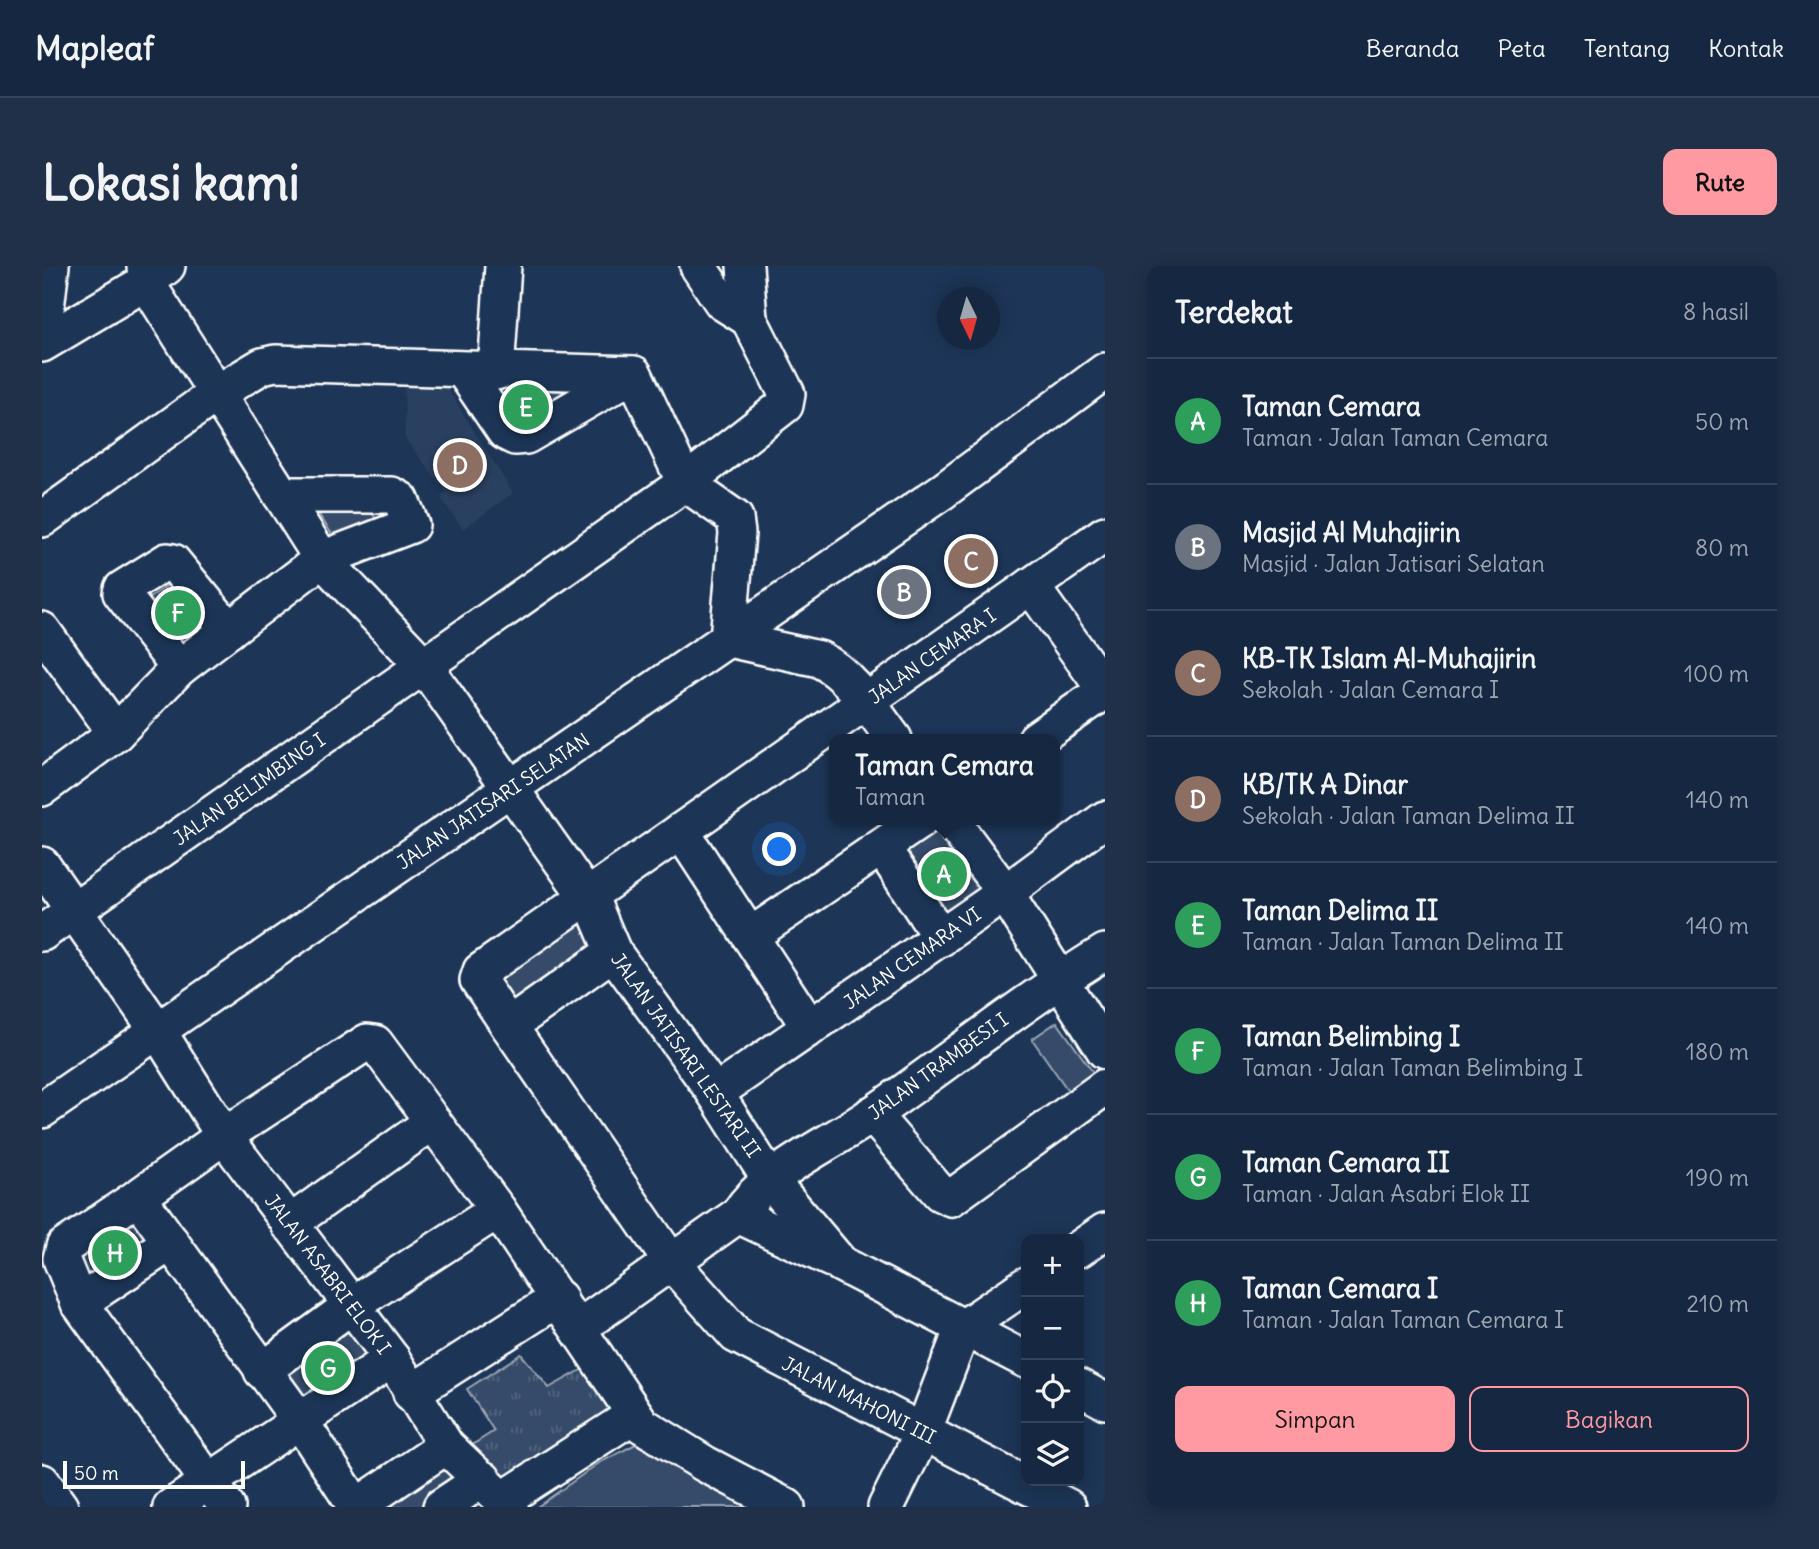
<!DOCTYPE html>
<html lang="id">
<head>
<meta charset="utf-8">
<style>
  body { margin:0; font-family:Delius,sans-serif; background:#1f3048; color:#f1f3f6 }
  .controls { position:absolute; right:21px; bottom:21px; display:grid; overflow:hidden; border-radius:14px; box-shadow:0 4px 18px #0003 }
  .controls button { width:63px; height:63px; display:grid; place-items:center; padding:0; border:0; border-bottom:2px solid #35445a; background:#162841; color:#f1f3f6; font:35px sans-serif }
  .compass { position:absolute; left:895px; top:21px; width:63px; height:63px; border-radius:50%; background:#162841; box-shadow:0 4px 18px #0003; rotate:175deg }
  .scale { position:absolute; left:21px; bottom:18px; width:182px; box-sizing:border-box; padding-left:7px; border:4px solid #fff; border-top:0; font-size:19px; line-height:24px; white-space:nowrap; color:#fff; -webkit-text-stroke:5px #1d3557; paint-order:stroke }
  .you { position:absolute; left:738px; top:584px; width:24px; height:24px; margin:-18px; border:5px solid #fff; border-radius:50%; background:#1a73e8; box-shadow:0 0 0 10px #1a73e833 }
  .badge { display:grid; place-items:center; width:46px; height:46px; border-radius:50%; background:#ff9aa2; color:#fff; font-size:23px; font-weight:700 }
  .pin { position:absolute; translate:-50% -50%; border:4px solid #fff; box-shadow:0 2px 7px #0006 }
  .popup { position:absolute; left:787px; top:468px; width:231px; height:91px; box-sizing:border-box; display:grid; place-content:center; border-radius:14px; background:#162841; filter:drop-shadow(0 2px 5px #0005); font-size:23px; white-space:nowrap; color:#9ea6b1 }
  .popup b { font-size:26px; color:#f1f3f6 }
  .popup::after { content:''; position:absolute; left:50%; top:100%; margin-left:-14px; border:14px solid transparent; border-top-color:#162841 }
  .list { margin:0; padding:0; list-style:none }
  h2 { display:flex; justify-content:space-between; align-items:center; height:91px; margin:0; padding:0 28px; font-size:30px }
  h2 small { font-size:23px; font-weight:400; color:#9ea6b1 }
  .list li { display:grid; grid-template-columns:46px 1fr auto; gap:21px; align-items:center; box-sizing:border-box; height:126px; padding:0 28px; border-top:2px solid #35445a }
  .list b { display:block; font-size:26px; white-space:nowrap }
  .list p { margin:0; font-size:23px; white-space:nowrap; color:#9ea6b1 }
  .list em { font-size:23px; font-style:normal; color:#9ea6b1 }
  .actions { display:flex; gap:14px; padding:21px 28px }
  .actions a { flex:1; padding:16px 0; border:2px solid #ff9aa2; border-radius:14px; text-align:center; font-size:24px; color:#ff9aa2 }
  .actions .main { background:#ff9aa2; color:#111 }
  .icon { flex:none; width:38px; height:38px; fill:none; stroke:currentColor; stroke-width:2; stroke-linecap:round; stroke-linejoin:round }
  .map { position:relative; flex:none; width:1063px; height:1241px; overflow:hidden; border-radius:14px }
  header { display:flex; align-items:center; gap:42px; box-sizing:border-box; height:98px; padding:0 35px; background:#162841; border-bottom:2px solid #35445a }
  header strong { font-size:33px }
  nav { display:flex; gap:38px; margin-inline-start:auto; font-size:24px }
  .intro { display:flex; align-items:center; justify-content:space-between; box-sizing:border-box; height:168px; padding:0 42px }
  h1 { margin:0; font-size:49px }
  .button { padding:18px 32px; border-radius:14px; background:#ff9aa2; color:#111; font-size:24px; font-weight:700 }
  main { display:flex; gap:42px; padding:0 42px }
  aside { flex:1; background:#162841; border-radius:14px; box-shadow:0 4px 18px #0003 }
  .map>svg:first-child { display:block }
  .built { fill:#2a4161 }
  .grass { fill:url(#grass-tufts); stroke:#9aa5b4; stroke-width:2 }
  .park { fill:#364b69; stroke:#9aa5b4; stroke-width:2 }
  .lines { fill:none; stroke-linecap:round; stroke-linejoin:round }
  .minor-casing { stroke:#fff; stroke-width:40 }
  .minor { stroke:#1d3557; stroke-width:35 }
  .labels { text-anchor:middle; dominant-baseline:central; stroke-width:7; stroke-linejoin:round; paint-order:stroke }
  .street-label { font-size:19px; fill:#fff; stroke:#1d3557 }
</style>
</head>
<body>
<header>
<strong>Mapleaf</strong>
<nav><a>Beranda</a><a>Peta</a><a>Tentang</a><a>Kontak</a></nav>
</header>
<div class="intro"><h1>Lokasi kami</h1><a class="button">Rute</a></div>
<main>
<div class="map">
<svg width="1063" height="1241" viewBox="0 0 1063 1241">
  <defs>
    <pattern id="grass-tufts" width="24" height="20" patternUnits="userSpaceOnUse" patternTransform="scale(1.75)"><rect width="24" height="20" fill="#364b69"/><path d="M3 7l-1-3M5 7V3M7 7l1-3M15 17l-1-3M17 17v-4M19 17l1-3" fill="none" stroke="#546680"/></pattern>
  </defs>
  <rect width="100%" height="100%" fill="#1d3557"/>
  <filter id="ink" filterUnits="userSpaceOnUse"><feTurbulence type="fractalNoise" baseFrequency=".0143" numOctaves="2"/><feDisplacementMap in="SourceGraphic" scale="14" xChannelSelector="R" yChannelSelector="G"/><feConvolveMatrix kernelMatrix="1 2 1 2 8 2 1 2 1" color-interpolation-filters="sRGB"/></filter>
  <g filter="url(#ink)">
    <polygon class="built" points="362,112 402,117 471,227 421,263 399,232 404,226 363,172"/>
    <polygon class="grass" points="479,1088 507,1122 548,1099 580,1150 455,1227 427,1181 452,1165 425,1123"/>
    <g class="park">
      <polygon points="446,119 537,122 475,161"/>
      <polygon points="317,231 336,255 298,280 271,240"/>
      <polygon points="134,314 170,358 135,381 103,335"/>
      <polygon points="894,554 951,633 910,662 853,584"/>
      <polygon points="538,651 559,683 471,743 449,711"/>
      <polygon points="1015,756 1053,809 1027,826 990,773"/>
      <polygon points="97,948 119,980 50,1027 28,995"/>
      <polygon points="311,1058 337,1095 262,1147 236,1109"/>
      <polygon points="594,1178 710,1241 495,1241 557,1197"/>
      <polygon points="405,1188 424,1217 386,1241 335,1241"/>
    </g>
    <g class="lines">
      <g class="minor-casing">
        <g id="minor">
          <polyline points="125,0 104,16 280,293 383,401 552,641 571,686 673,827 729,915 799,998 984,1094"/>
          <polyline points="656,0 680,36 707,53"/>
          <polyline points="0,77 9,0"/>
          <polyline points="0,78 104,16 103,0"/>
          <polyline points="421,104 463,166 473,171 484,170 591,108"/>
          <polyline points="454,106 461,0"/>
          <path d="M0 253 175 127 220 100 233 97 592 108 643 217 693 252 695 267 686 373 777 393C809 409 831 445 852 473"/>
          <polyline points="989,320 1063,424"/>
          <polyline points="0,364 74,467"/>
          <polyline points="137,402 79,327 80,323 125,295 131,296 187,364"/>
          <polyline points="994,473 1063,425"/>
          <polyline points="0,522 74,467 137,402 280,293 369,259 359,234 350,229 239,229"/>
          <polyline points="909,554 963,627 1063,785"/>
          <polyline points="639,565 768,762"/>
          <polyline points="840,581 899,672"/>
          <polyline points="0,599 116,765 182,870 350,1093 404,1180 468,1241"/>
          <polyline points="0,667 643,217 743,139 745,128 707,53 703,0"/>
          <polyline points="708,670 879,554"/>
          <polyline points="571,686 467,760 436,714 439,705 1063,268"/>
          <polyline points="467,760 630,997 694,1069 1026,1241"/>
          <polyline points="673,827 963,627 1063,553"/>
          <polyline points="0,844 901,225 1063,105"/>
          <polyline points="830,848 898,927 909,932 1063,821"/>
          <polyline points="96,931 22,981 19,993 37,1037 185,1241"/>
          <polyline points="696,949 789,993"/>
          <polyline points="247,958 389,857"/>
          <polyline points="1037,983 1063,965"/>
          <polyline points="37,1037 129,976"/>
          <path d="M536 1062 696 949C726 903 787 879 831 848 909 794 982 735 1063 686"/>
          <polyline points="220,1105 310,1039 456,944"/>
          <polyline points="1037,1121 1063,1135"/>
          <polyline points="369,1127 517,1032"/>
          <polyline points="0,1216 18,1241"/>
          <polyline points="462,1233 592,1149"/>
          <polyline points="129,1241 350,1093"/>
          <polyline points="314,1241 258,1155 96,931 182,870 325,776 333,777 456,944 600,1159 663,1198 745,1241"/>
          <polyline points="314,1241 404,1180"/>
          <polyline points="399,1241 441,1213"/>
          <polyline points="844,1241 881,1166 921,1062 984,1019"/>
        </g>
      </g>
      <use href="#minor" class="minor"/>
    </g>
  </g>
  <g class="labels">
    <g class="street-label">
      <text transform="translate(890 390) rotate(-35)">JALAN CEMARA I</text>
      <text transform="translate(207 523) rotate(-35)">JALAN BELIMBING I</text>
      <text transform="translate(451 535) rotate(-34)">JALAN JATISARI SELATAN</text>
      <text transform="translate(870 692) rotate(-35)">JALAN CEMARA VI</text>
      <text transform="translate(644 789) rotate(55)">JALAN JATISARI LESTARI II</text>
      <text transform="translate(896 800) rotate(-36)">JALAN TRAMBESI I</text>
      <text transform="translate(286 1008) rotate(53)">JALAN ASABRI ELOK I</text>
      <text transform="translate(817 1134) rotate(27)">JALAN MAHONI III</text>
    </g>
  </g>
</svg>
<div class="controls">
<button>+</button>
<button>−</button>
<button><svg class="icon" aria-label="locate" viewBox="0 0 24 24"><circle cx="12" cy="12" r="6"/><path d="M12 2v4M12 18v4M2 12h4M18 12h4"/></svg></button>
<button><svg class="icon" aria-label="layers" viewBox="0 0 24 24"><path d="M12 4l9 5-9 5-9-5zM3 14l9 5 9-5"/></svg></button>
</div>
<svg class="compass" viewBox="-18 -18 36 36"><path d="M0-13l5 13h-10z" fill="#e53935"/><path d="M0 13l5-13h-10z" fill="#9ea6b1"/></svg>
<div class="scale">50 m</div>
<div class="you"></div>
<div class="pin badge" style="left:902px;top:608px;background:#2e9e5b">A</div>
<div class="popup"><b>Taman Cemara</b>Taman</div>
<div class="pin badge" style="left:862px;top:326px;background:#6b7280">B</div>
<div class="pin badge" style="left:929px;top:295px;background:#8d6e63">C</div>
<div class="pin badge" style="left:418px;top:199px;background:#8d6e63">D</div>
<div class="pin badge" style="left:484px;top:141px;background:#2e9e5b">E</div>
<div class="pin badge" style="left:136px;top:347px;background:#2e9e5b">F</div>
<div class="pin badge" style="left:286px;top:1102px;background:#2e9e5b">G</div>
<div class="pin badge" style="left:73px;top:987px;background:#2e9e5b">H</div>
</div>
<aside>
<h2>Terdekat<small>8 hasil</small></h2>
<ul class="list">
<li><span class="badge" style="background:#2e9e5b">A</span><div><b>Taman Cemara</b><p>Taman · Jalan Taman Cemara</p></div><em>50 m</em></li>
<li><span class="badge" style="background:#6b7280">B</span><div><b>Masjid Al Muhajirin</b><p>Masjid · Jalan Jatisari Selatan</p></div><em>80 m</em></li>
<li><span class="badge" style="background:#8d6e63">C</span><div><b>KB-TK Islam Al-Muhajirin</b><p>Sekolah · Jalan Cemara I</p></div><em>100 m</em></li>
<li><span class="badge" style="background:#8d6e63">D</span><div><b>KB/TK A Dinar</b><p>Sekolah · Jalan Taman Delima II</p></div><em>140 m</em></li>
<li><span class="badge" style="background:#2e9e5b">E</span><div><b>Taman Delima II</b><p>Taman · Jalan Taman Delima II</p></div><em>140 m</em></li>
<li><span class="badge" style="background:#2e9e5b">F</span><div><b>Taman Belimbing I</b><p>Taman · Jalan Taman Belimbing I</p></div><em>180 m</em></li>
<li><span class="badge" style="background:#2e9e5b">G</span><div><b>Taman Cemara II</b><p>Taman · Jalan Asabri Elok II</p></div><em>190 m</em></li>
<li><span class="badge" style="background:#2e9e5b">H</span><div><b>Taman Cemara I</b><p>Taman · Jalan Taman Cemara I</p></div><em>210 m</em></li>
</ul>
<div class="actions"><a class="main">Simpan</a><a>Bagikan</a></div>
</aside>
</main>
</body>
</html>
